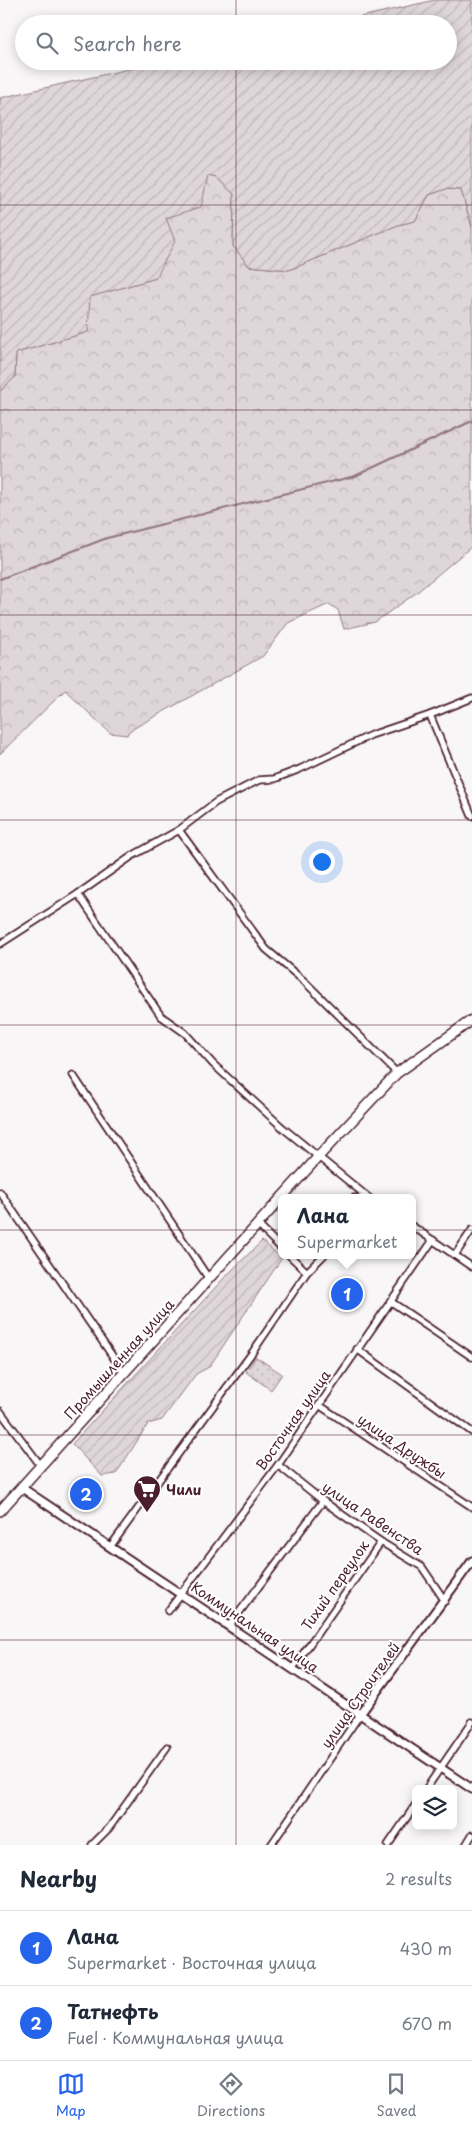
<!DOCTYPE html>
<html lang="en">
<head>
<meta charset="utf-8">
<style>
  body { margin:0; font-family:"Playpen Sans",sans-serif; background:#f6f6f7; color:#1f2937 }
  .controls { position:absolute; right:15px; bottom:15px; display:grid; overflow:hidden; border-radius:8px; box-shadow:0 2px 12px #0003 }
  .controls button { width:45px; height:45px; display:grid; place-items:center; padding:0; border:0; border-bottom:1px solid #e0e1e3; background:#fff; color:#1f2937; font:25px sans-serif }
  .you { position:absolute; left:321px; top:861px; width:18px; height:18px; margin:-12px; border:4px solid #fff; border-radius:50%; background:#1a73e8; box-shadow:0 0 0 8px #1a73e833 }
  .badge { display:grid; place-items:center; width:32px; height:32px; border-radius:50%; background:#2563eb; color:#fff; font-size:16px; font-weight:700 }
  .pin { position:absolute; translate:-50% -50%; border:2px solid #fff; box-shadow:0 1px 5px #0006 }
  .popup { position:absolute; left:278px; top:1194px; width:138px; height:65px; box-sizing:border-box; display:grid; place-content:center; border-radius:8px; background:#fff; filter:drop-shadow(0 1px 4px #0005); font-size:16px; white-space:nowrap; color:#747a83 }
  .popup b { font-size:19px; color:#1f2937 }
  .popup::after { content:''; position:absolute; left:50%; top:100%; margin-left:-10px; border:10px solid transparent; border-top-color:#fff }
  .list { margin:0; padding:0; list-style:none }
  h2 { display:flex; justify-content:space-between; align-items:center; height:65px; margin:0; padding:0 20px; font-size:21px }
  h2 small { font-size:16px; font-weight:400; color:#747a83 }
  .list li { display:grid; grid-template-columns:32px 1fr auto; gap:15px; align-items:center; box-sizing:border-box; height:75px; padding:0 20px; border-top:1px solid #e0e1e3 }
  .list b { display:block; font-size:19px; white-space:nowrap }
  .list p { margin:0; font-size:16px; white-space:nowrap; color:#747a83 }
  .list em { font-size:16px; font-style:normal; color:#747a83 }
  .icon { flex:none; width:28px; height:28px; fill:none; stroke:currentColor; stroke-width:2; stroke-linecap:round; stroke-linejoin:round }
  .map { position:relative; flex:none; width:472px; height:1845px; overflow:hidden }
  .search { position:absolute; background:#fff; box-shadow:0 2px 12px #0003; left:15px; right:15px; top:15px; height:55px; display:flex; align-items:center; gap:12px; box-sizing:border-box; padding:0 18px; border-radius:28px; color:#747a83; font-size:19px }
  .sheet { height:215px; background:#fff }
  nav { display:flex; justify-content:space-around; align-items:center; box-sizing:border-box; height:70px; border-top:1px solid #e0e1e3; background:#fff; font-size:14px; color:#747a83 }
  nav a { display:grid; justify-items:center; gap:2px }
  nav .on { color:#2563eb }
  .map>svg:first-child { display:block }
  .grass { fill:url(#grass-dots); stroke:#947a82 }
  .forest { fill:url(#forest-crowns); stroke:#947a82 }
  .garden { fill:url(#garden-furrows); stroke:#947a82 }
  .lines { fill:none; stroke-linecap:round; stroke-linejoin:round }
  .stream { stroke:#8f747b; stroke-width:2 }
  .minor-casing { stroke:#4a1f2b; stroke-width:9 }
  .tertiary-casing { stroke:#4a1f2b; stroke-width:11 }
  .primary-casing { stroke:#4a1f2b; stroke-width:12 }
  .minor { stroke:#fff; stroke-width:5.5 }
  .tertiary { stroke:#fff; stroke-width:7 }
  .primary { stroke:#fff; stroke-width:9 }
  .grid { fill:none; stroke:#4a1f2b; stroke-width:1; stroke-opacity:0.55 }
  .labels { text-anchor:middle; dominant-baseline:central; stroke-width:4; stroke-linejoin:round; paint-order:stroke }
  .street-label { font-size:14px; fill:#4a1f2b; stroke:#fff }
  .poi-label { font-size:14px; font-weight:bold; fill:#4a1f2b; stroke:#fff; text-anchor:start }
</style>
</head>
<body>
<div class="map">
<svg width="472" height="1845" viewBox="0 0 472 1845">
  <defs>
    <pattern id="grass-dots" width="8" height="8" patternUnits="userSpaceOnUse" patternTransform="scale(1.25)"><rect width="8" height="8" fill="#ded6d9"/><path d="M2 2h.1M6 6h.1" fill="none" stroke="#c0b7ba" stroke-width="1.8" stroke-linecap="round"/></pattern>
    <pattern id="forest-crowns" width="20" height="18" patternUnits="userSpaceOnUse" patternTransform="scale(1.25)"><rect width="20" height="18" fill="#ded6d9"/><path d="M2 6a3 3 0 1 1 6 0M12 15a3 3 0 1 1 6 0" fill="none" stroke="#c0b7ba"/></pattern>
    <pattern id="garden-furrows" width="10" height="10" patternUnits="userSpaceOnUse" patternTransform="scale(1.25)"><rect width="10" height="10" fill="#ded6d9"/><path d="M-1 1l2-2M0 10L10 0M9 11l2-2" fill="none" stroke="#c0b7ba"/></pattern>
  </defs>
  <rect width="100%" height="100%" fill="#f8f6f7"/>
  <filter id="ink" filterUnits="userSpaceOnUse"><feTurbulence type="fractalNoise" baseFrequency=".02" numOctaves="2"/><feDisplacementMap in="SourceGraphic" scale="10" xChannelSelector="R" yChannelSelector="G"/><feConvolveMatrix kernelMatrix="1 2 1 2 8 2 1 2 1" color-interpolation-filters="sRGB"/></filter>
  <g filter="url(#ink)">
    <polygon class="grass" points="256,1357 282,1374 271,1390 246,1372"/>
    <polygon class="forest" points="208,176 217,178 234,194 233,246 249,266 289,270 398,225 415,221 429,195 446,189 461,190 472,227 472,546 416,593 375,622 344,629 338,610 329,604 288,623 263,656 129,731 127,735 110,733 65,690 0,754 0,391 15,377 16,353 88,332 89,297 156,278 166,218"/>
    <g class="garden">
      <polygon points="435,0 472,0 472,227 461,190 446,189 429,195 415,221 398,225 289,270 249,266 233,246 234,194 217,178 208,176 201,207 166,218 175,241 156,278 90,297 88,332 16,353 15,377 0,391 0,98 164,61 448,61 448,24 330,24"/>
      <polygon points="262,1241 282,1258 209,1367 196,1374 162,1420 148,1424 116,1474 102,1476 72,1444 225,1277"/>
    </g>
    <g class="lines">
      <polyline class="stream" points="0,579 107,538 355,476 472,421"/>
      <g class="minor-casing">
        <g id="minor">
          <polyline points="430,715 472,816"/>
          <polyline points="179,830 266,949 304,981 397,1073"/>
          <polyline points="78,894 161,1016 185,1033 213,1064 283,1128 369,1198"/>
          <polyline points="0,944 78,894 132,856 179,830 216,802 259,780 274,779 300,769 371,735 430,715 472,698"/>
          <polyline points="73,1075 209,1279"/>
          <polyline points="0,1192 124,1373"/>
          <polyline points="354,1198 368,1198"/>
          <polyline points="258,1225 282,1249"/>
          <polyline points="412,1226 472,1267"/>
          <polyline points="289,1255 307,1272"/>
          <polyline points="455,1255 472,1230"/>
          <polyline points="390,1301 472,1357"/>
          <polyline points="357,1349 472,1432"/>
          <polyline points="319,1405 472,1507"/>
          <polyline points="0,1411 41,1466"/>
          <polyline points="278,1465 323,1501 381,1542 422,1567 445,1601"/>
          <polyline points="110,1547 252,1353 307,1272 324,1255"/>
          <polyline points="168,1611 278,1465 433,1240"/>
          <polyline points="229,1626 323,1501"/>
          <polyline points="293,1668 381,1542"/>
          <polyline points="426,1789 472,1722"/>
          <polyline points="92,1845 109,1828 167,1747"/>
          <polyline points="271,1845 361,1713"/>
          <polyline points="388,1845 416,1804"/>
          <polyline points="466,1845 472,1835"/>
        </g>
      </g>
      <g class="tertiary-casing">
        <g id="tertiary">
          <polyline points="22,1488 472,1789"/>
          <polyline points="361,1713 472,1561"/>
        </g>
      </g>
      <g class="primary-casing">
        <polyline id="primary" points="0,1511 319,1156 397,1073 472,1020"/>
      </g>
      <use href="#minor" class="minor"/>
      <use href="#tertiary" class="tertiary"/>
      <use href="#primary" class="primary"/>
    </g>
  </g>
  <path class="grid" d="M236 0V24M236 61V1845M0 205H472M0 410H472M0 615H472M0 820H472M0 1025H472M0 1230H472M0 1435H472M0 1640H472"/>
  <defs>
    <g id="supermarket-pin" transform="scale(1.4375)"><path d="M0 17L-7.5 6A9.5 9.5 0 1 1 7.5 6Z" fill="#4a1f2b" stroke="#fff"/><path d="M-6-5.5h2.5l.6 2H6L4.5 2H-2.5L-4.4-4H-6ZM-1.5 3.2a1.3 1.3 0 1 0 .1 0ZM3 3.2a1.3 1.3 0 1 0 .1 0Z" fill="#fff"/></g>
  </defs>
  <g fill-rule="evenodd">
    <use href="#supermarket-pin" x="147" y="1489"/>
  </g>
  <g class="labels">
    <g class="street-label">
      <text transform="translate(119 1359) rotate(-48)">Промышленная улица</text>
      <text transform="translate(293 1420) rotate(-55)">Восточная улица</text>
      <text transform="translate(402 1446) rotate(34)">улица Дружбы</text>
      <text transform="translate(373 1518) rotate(34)">улица Равенства</text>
      <text transform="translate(335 1585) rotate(-55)">Тихий переулок</text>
      <text transform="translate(255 1627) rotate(34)">Коммунальная улица</text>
      <text transform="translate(360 1695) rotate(-55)">улица Строителей</text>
    </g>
    <g class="poi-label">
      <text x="166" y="1489">Чили</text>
    </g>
  </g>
</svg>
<div class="controls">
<button><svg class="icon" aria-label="layers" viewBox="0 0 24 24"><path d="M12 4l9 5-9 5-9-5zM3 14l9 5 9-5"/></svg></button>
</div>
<div class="you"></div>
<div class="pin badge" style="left:347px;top:1294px">1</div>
<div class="popup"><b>Лана</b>Supermarket</div>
<div class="pin badge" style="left:86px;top:1494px">2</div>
<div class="search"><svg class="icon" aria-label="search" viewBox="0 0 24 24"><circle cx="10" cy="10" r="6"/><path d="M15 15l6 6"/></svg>Search here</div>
</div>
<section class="sheet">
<h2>Nearby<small>2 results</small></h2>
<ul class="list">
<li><span class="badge">1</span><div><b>Лана</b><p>Supermarket · Восточная улица</p></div><em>430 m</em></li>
<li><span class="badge">2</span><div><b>Татнефть</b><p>Fuel · Коммунальная улица</p></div><em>670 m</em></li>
</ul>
</section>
<nav>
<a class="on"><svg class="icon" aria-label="map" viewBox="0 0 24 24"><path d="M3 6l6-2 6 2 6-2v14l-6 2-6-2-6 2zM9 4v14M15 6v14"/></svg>Map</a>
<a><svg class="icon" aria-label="directions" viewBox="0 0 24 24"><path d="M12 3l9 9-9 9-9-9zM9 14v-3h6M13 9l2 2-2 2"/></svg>Directions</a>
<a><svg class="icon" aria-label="saved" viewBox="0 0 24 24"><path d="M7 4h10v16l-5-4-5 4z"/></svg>Saved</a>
</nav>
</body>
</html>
